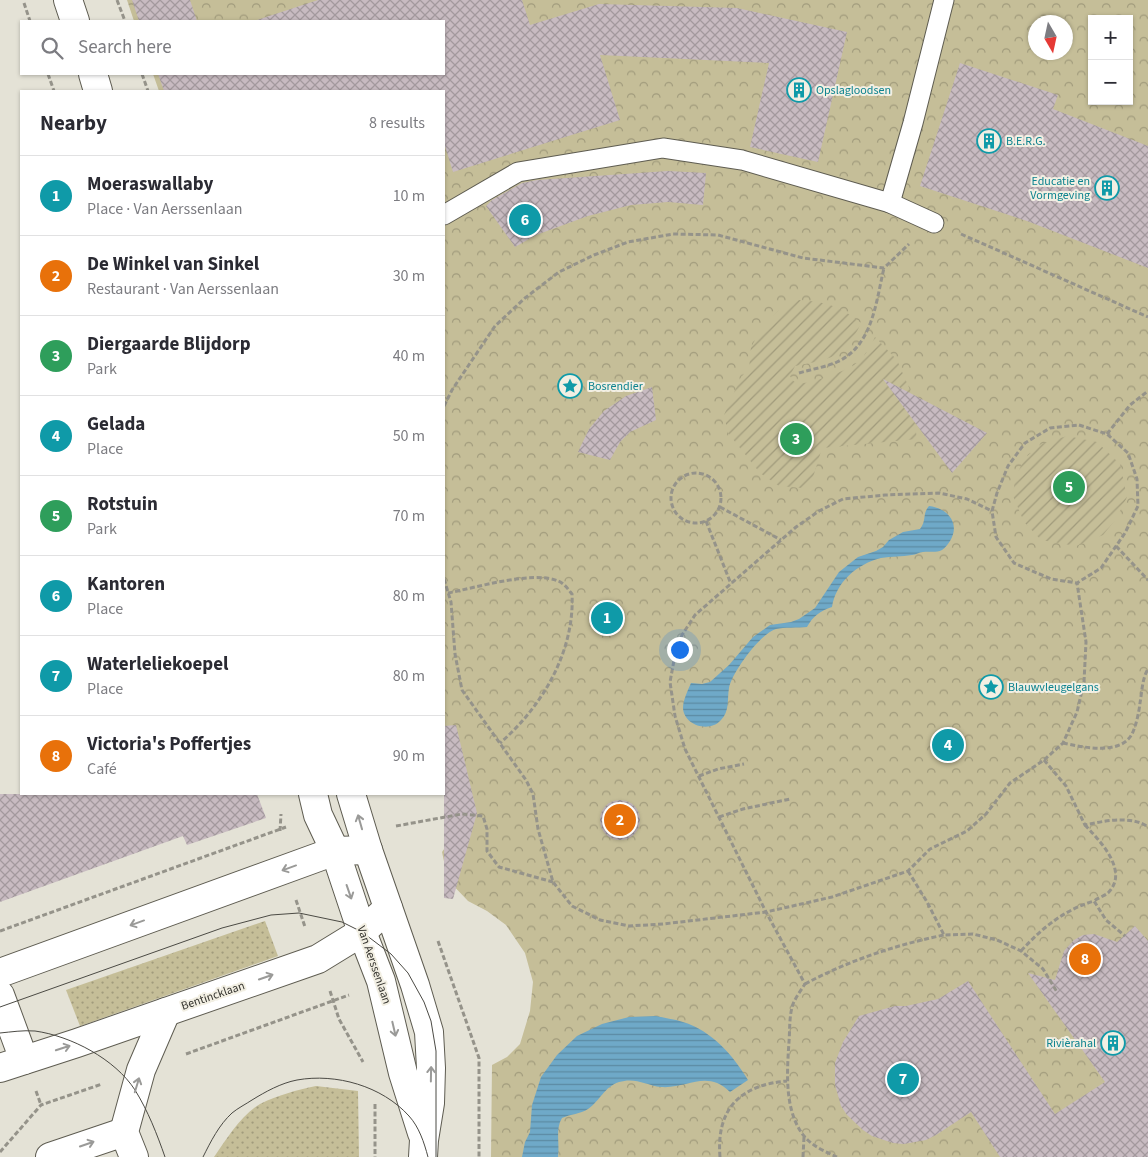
<!DOCTYPE html>
<html lang="en">
<head>
<meta charset="utf-8">
<style>
  body { margin:0; font-family:"Source Sans 3",sans-serif; background:#f2f2f3; color:#2b2b33 }
  .controls { position:absolute; right:15px; top:15px; display:grid; overflow:hidden; border-radius:0px; box-shadow:0 1px 4px #0004 }
  .controls button { width:45px; height:45px; display:grid; place-items:center; padding:0; border:0; border-bottom:1px solid #e1e1e2; background:#fff; color:#2b2b33; font:25px sans-serif }
  .compass { position:absolute; left:1028px; top:15px; width:45px; height:45px; border-radius:50%; background:#fff; box-shadow:0 1px 4px #0004; rotate:171deg }
  .you { position:absolute; left:679px; top:649px; width:18px; height:18px; margin:-12px; border:4px solid #fff; border-radius:50%; background:#1a73e8; box-shadow:0 0 0 8px #1a73e833 }
  .badge { display:grid; place-items:center; width:32px; height:32px; border-radius:50%; background:#1a73e8; color:#fff; font-size:16px; font-weight:700 }
  .pin { position:absolute; translate:-50% -50%; border:2px solid #fff; box-shadow:0 1px 5px #0006 }
  .list { margin:0; padding:0; list-style:none }
  h2 { display:flex; justify-content:space-between; align-items:center; height:65px; margin:0; padding:0 20px; font-size:21px }
  h2 small { font-size:16px; font-weight:400; color:#7c7c81 }
  .list li { display:grid; grid-template-columns:32px 1fr auto; gap:15px; align-items:center; box-sizing:border-box; height:80px; padding:0 20px; border-top:1px solid #e1e1e2 }
  .list b { display:block; font-size:19px; white-space:nowrap }
  .list p { margin:0; font-size:16px; white-space:nowrap; color:#7c7c81 }
  .list em { font-size:16px; font-style:normal; color:#7c7c81 }
  .icon { flex:none; width:28px; height:28px; fill:none; stroke:currentColor; stroke-width:2; stroke-linecap:round; stroke-linejoin:round }
  .map { position:relative; flex:none; width:1148px; height:1157px; overflow:hidden }
  .search { position:absolute; background:#fff; box-shadow:0 1px 4px #0004; left:20px; top:20px; width:425px; height:55px; display:flex; align-items:center; gap:12px; box-sizing:border-box; padding:0 18px; border-radius:0px; color:#7c7c81; font-size:19px }
  .panel { position:absolute; background:#fff; box-shadow:0 1px 4px #0004; left:20px; top:90px; width:425px; height:705px; border-radius:0px }
  .map>svg:first-child { display:block }
  .grass { fill:url(#grass-dots) }
  .park { fill:url(#park-crowns); fill-rule:evenodd }
  .garden { fill:url(#garden-furrows) }
  .water { fill:url(#water-rules) }
  .building { fill:url(#building-cross-hatch) }
  .lines { fill:none; stroke-linecap:round; stroke-linejoin:round }
  .service-casing { stroke:#5e5c51; stroke-width:21 }
  .minor-casing { stroke:#5e5c51; stroke-width:30 }
  .tertiary-casing { stroke:#5e5c51; stroke-width:30 }
  .path { stroke:#95938a; stroke-width:3; stroke-dasharray:5 2.5; stroke-linecap:butt }
  .service { stroke:#fff; stroke-width:19 }
  .minor { stroke:#fff; stroke-width:28 }
  .tertiary { stroke:#fff; stroke-width:28 }
  .tram { stroke:#4b4a44; stroke-width:1 }
  .oneway { stroke:#9a9a98 }
  .labels { text-anchor:middle; dominant-baseline:central; stroke-width:4; stroke-linejoin:round; paint-order:stroke }
  .culture-label { font-size:12px; fill:#0d838f; stroke:#f2efe3; text-anchor:start }
  .street-label { font-size:12px; fill:#363530; stroke:#f2efe3 }
</style>
</head>
<body>
<div class="map">
<svg width="1148" height="1157" viewBox="0 0 1148 1157">
  <defs>
    <pattern id="grass-dots" width="8" height="8" patternUnits="userSpaceOnUse" patternTransform="scale(1.25)"><rect width="8" height="8" fill="#c5be98"/><path d="M2 2h.1M6 6h.1" fill="none" stroke="#a19b7c" stroke-width="1.8" stroke-linecap="round"/></pattern>
    <pattern id="park-crowns" width="20" height="18" patternUnits="userSpaceOnUse" patternTransform="scale(1.25)"><rect width="20" height="18" fill="#c5be98"/><path d="M2 6a3 3 0 1 1 6 0M12 15a3 3 0 1 1 6 0" fill="none" stroke="#a19b7c"/></pattern>
    <pattern id="garden-furrows" width="10" height="10" patternUnits="userSpaceOnUse" patternTransform="scale(1.25)"><rect width="10" height="10" fill="#c5be98"/><path d="M-1 1l2-2M0 10L10 0M9 11l2-2" fill="none" stroke="#a19b7c"/></pattern>
    <pattern id="water-rules" width="6" height="5" patternUnits="userSpaceOnUse" patternTransform="scale(1.25)"><rect width="6" height="5" fill="#6fa9c8"/><path d="M0 2.5h6" fill="none" stroke="#5c8aa3"/></pattern>
    <pattern id="building-cross-hatch" width="8" height="8" patternUnits="userSpaceOnUse" patternTransform="scale(1.25)"><rect width="8" height="8" fill="#c8bbc1"/><path d="M0 0l8 8M0 8l8-8" fill="none" stroke="#a3999d"/></pattern>
  </defs>
  <rect width="100%" height="100%" fill="#e4e2d6"/>
  <g class="grass">
    <polygon points="265,921 278,956 80,1026 66,990"/>
    <path d="M316 1086 358 1091 359 1157H214C226 1140 241 1115 260 1104 278 1095 297 1090 316 1086Z"/>
  </g>
  <path class="park" d="M127 0H1148V1157H491L492 1065 507 1057 520 1044 530 1011 533 982 525 953 506 925 487 911 468 901 448 880 442 852 463 822 458 790 444 777V91H159L153 74H444V21H134ZM1092 19H1129V101H1092ZM1036 22H1066V52H1036Z"/>
  <g class="garden">
    <path d="M798 300C826 302 838 305 861 323 845 358 831 359 795 366L790 376C792 379 794 383 798 383 808 385 845 371 854 365 864 358 870 348 875 337L897 360 910 390 917 439 822 448 810 487 802 488 779 486 760 473 728 433 724 415 741 377 749 369 751 347 761 330 778 311Z"/>
    <polygon points="1067,436 1097,442 1120,464 1127,497 1116,519 1103,535 1076,546 1041,540 1024,522 1013,496 1015,478 1025,458 1041,444"/>
  </g>
  <g class="water">
    <path d="M929 506C947 508 961 523 950 541 948 544 945 548 942 550 936 553 930 551 923 552 919 552 916 555 912 555 902 557 892 556 881 558 857 564 836 582 832 607 820 611 813 616 807 627 798 628 784 627 776 629 761 633 732 672 729 688 727 699 730 711 721 720 710 733 684 726 683 708 683 700 688 690 691 683L702 684 710 682 729 665 753 637 770 625 791 622 799 619 815 608 839 572 858 557 876 551 883 547 889 540 903 532 920 529C927 520 922 514 929 506Z"/>
    <path d="M656 1016C664 1018 674 1019 683 1022 712 1031 733 1055 748 1080L730 1092C706 1069 688 1089 661 1087 646 1085 635 1077 619 1082 604 1087 600 1101 588 1109 580 1114 571 1114 562 1118 555 1129 560 1144 558 1157H522L525 1142 530 1132 532 1105 541 1077 557 1055 577 1036 602 1024 629 1017Z"/>
  </g>
  <g class="building">
    <polygon points="132,0 190,0 197,21 139,21"/>
    <polygon points="318,0 522,0 530,25 599,4 737,8 847,32 818,162 750,147 769,63 600,55 620,120 453,172 444,143 444,91 164,91 158,74 444,74 444,21 254,21"/>
    <polygon points="960,63 1058,95 1053,109 1148,146 1148,268 1027,221 920,186"/>
    <polygon points="668,171 706,173 703,205 668,202 631,205 588,216 536,235 515,247 486,206 492,200 522,183 537,180"/>
    <polygon points="883,379 987,433 952,473"/>
    <polygon points="652,387 656,420 630,432 620,442 610,460 578,452 589,429 604,411 626,396"/>
    <polygon points="456,725 477,813 453,899 444,898 444,726"/>
    <polygon points="0,794 257,794 266,818 187,845 183,836 0,902"/>
    <circle cx="620" cy="820" r="20"/>
    <polygon points="1135,926 1148,941 1148,1157 1000,1157 971,1112 936,1135 926,1140 904,1144 893,1143 872,1136 863,1130 847,1115 841,1106 835,1085 835,1063 843,1042 859,1016 895,1006 906,1006 938,999 968,981 1055,1114 1105,1082 1028,973 1055,980 1064,951 1074,940 1083,935 1094,934 1117,942"/>
  </g>
  <g class="lines">
    <g class="service-casing">
      <g id="service">
        <polyline points="890,203 934,223"/>
        <polyline points="444,215 518,172 663,148 742,160 890,203 913,123 944,0"/>
      </g>
    </g>
    <g class="minor-casing">
      <g id="minor">
        <polyline points="0,995 24,1060"/>
        <polyline points="50,1157 124,1132"/>
        <polyline points="134,1157 124,1132 141,1070 166,1012"/>
      </g>
    </g>
    <g class="tertiary-casing">
      <g id="tertiary">
        <polyline points="68,0 75,21"/>
        <polyline points="93,74 98,91"/>
        <polyline points="313,794 318,815 335,851 362,932 381,981 403,1073 422,1133"/>
        <polyline points="351,794 368,850 415,985 429,1032 431,1068 430,1103 424,1140 423,1157"/>
        <polyline points="0,973 335,851 368,850"/>
        <polyline points="0,1068 77,1043 318,959 362,932 388,908"/>
      </g>
    </g>
    <g class="path">
      <polyline points="117,0 125,21"/>
      <polyline points="24,3 30,21"/>
      <polyline points="48,74 54,91"/>
      <polyline points="142,74 148,91"/>
      <polyline points="961,234 1148,317"/>
      <path d="M799 373C812 369 826 367 837 362 873 346 876 301 884 268"/>
      <polyline points="444,406 452,390 495,326 525,298 559,272 594,255 628,242 673,234 718,235 803,258 884,268 909,244"/>
      <polygon points="1079,425 1107,434 1128,453 1137,479 1138,506 1125,533 1101,568 1077,583 1051,579 1014,563 996,537 992,511 997,493 1008,466 1025,443 1050,428"/>
      <polyline points="1107,434 1130,405 1148,391"/>
      <circle cx="696" cy="498" r="25"/>
      <polyline points="720,507 781,540"/>
      <polyline points="706,521 731,584"/>
      <polyline points="1116,546 1148,580"/>
      <polyline points="444,579 451,602 455,654 462,690 526,780 533,794 538,829 553,882 572,906 600,920 629,926 663,924 766,912 832,897 908,871 930,849 967,831 986,814 1010,783 1044,760 1063,743 1077,712 1084,682 1086,642 1077,583"/>
      <path d="M448 593C475 588 533 570 558 581 564 583 568 589 572 594 575 651 542 707 500 743"/>
      <path d="M1063 743C1082 747 1120 756 1132 734 1136 726 1139 712 1140 703 1142 692 1142 679 1148 669"/>
      <path d="M1044 760 1066 786 1085 825C1103 821 1132 815 1148 827"/>
      <polyline points="699,776 718,769 744,764"/>
      <polyline points="719,817 743,809 790,799"/>
      <path d="M1085 825C1099 840 1130 871 1108 893 1104 896 1098 898 1094 901"/>
      <polyline points="396,826 462,814 483,816 487,829 487,851 499,867 553,882"/>
      <polyline points="280,831 281,814"/>
      <polyline points="908,871 927,902 944,935 973,934 997,940 1021,951 1043,969 1057,992"/>
      <polyline points="296,900 305,927"/>
      <polyline points="0,931 286,827"/>
      <polyline points="438,941 479,1058 479,1157"/>
      <path d="M1021 951C1042 928 1064 910 1094 901L1106 920 1125 936"/>
      <path d="M805 984C848 961 895 945 944 935"/>
      <polyline points="330,991 339,1019 363,1062"/>
      <polyline points="186,1054 349,995"/>
      <polyline points="36,1091 41,1105"/>
      <polyline points="375,1104 375,1157"/>
      <polyline points="0,1152 41,1105 102,1084"/>
      <path d="M720 1157C716 1109 740 1085 787 1081"/>
      <polyline points="803,1157 804,1137"/>
      <path d="M837 1157C826 1152 812 1146 804 1136 784 1111 787 1072 789 1042 790 1029 789 1016 793 1004 796 997 801 990 805 984L766 912 685 749 675 716 670 682 675 655 682 635 695 615 796 527 819 511 843 499 885 495 939 493 967 499 992 511"/>
    </g>
    <use href="#service" class="service"/>
    <use href="#minor" class="minor"/>
    <use href="#tertiary" class="tertiary"/>
    <g class="tram">
      <polyline points="0,1007 222,928 271,915 299,913 342,922 362,932 391,954 408,973 424,1002 431,1021 436,1051 436,1157"/>
      <path d="M0 1033C11 1032 23 1030 35 1031 71 1036 115 1059 135 1090 148 1111 157 1134 165 1157"/>
      <path d="M203 1157C211 1141 219 1125 232 1113 238 1108 246 1104 252 1100 265 1092 281 1083 297 1080 336 1073 382 1086 409 1116 419 1127 424 1142 428 1157"/>
    </g>
  </g>
  <defs><path id="oneway-shaft" d="M-6 0H5M1.5-3L5.5 0L1.5 3" fill="none" stroke-width="1.6" stroke-linecap="round" stroke-linejoin="round" transform="scale(1.25)"/></defs>
  <g class="oneway">
    <use href="#oneway-shaft" transform="translate(360 822) rotate(-106)"/>
    <use href="#oneway-shaft" transform="translate(289 868) rotate(160)"/>
    <use href="#oneway-shaft" transform="translate(349 892) rotate(71)"/>
    <use href="#oneway-shaft" transform="translate(137 923) rotate(160)"/>
    <use href="#oneway-shaft" transform="translate(266 977) rotate(-19)"/>
    <use href="#oneway-shaft" transform="translate(394 1029) rotate(77)"/>
    <use href="#oneway-shaft" transform="translate(63 1048) rotate(-18)"/>
    <use href="#oneway-shaft" transform="translate(431 1074) rotate(-89)"/>
    <use href="#oneway-shaft" transform="translate(137 1085) rotate(-73)"/>
    <use href="#oneway-shaft" transform="translate(87 1144) rotate(-19)"/>
  </g>
  <defs>
    <g id="building-ring" transform="scale(1.25)"><circle r="9.5" fill="#f2efe3" stroke="#0f9aa8" stroke-width="1.5"/><path d="M-4-6H4V6H1V3H-1V6H-4ZM-2.5-4.3h1.7v1.8h-1.7ZM.8-4.3h1.7v1.8H.8ZM-2.5-1h1.7V.8h-1.7ZM.8-1h1.7V.8H.8Z" fill="#0f9aa8"/></g>
    <g id="sight-ring" transform="scale(1.25)"><circle r="9.5" fill="#f2efe3" stroke="#0f9aa8" stroke-width="1.5"/><path d="M0-6L1.8-2.2L6-1.7L2.9 1.2L3.7 5.4L0 3.3L-3.7 5.4L-2.9 1.2L-6-1.7L-1.8-2.2Z" fill="#0f9aa8"/></g>
  </defs>
  <g fill-rule="evenodd">
    <use href="#building-ring" x="799" y="90"/>
    <use href="#building-ring" x="989" y="141"/>
    <use href="#building-ring" x="1107" y="188"/>
    <use href="#sight-ring" x="570" y="386"/>
    <use href="#sight-ring" x="991" y="687"/>
    <use href="#building-ring" x="1113" y="1043"/>
  </g>
  <g class="labels">
    <g class="culture-label">
      <text x="816" y="90">Opslagloodsen</text>
      <text x="1006" y="141">B.E.R.G.</text>
      <text x="1090" y="181" text-anchor="end">Educatie en<tspan x="1090" dy="14">Vormgeving</tspan></text>
      <text x="588" y="386">Bosrendier</text>
      <text x="1008" y="687">Blauwvleugelgans</text>
      <text x="1096" y="1043" text-anchor="end">Rivièrahal</text>
    </g>
    <g class="street-label">
      <text transform="translate(374 965) rotate(71)">Van Aerssenlaan</text>
      <text transform="translate(213 996) rotate(-19)">Bentincklaan</text>
    </g>
  </g>
</svg>
<div class="controls">
<button>+</button>
<button>−</button>
</div>
<svg class="compass" viewBox="-18 -18 36 36"><path d="M0-13l5 13h-10z" fill="#e53935"/><path d="M0 13l5-13h-10z" fill="#7c7c81"/></svg>
<div class="you"></div>
<div class="pin badge" style="left:607px;top:618px;background:#0f9aa8">1</div>
<div class="pin badge" style="left:620px;top:820px;background:#e8710a">2</div>
<div class="pin badge" style="left:796px;top:439px;background:#2e9e5b">3</div>
<div class="pin badge" style="left:948px;top:745px;background:#0f9aa8">4</div>
<div class="pin badge" style="left:1069px;top:487px;background:#2e9e5b">5</div>
<div class="pin badge" style="left:525px;top:220px;background:#0f9aa8">6</div>
<div class="pin badge" style="left:903px;top:1079px;background:#0f9aa8">7</div>
<div class="pin badge" style="left:1085px;top:959px;background:#e8710a">8</div>
<div class="search"><svg class="icon" aria-label="search" viewBox="0 0 24 24"><circle cx="10" cy="10" r="6"/><path d="M15 15l6 6"/></svg>Search here</div>
<section class="panel">
<h2>Nearby<small>8 results</small></h2>
<ul class="list">
<li><span class="badge" style="background:#0f9aa8">1</span><div><b>Moeraswallaby</b><p>Place · Van Aerssenlaan</p></div><em>10 m</em></li>
<li><span class="badge" style="background:#e8710a">2</span><div><b>De Winkel van Sinkel</b><p>Restaurant · Van Aerssenlaan</p></div><em>30 m</em></li>
<li><span class="badge" style="background:#2e9e5b">3</span><div><b>Diergaarde Blijdorp</b><p>Park</p></div><em>40 m</em></li>
<li><span class="badge" style="background:#0f9aa8">4</span><div><b>Gelada</b><p>Place</p></div><em>50 m</em></li>
<li><span class="badge" style="background:#2e9e5b">5</span><div><b>Rotstuin</b><p>Park</p></div><em>70 m</em></li>
<li><span class="badge" style="background:#0f9aa8">6</span><div><b>Kantoren</b><p>Place</p></div><em>80 m</em></li>
<li><span class="badge" style="background:#0f9aa8">7</span><div><b>Waterleliekoepel</b><p>Place</p></div><em>80 m</em></li>
<li><span class="badge" style="background:#e8710a">8</span><div><b>Victoria's Poffertjes</b><p>Café</p></div><em>90 m</em></li>
</ul>
</section>
</div>
</body>
</html>
